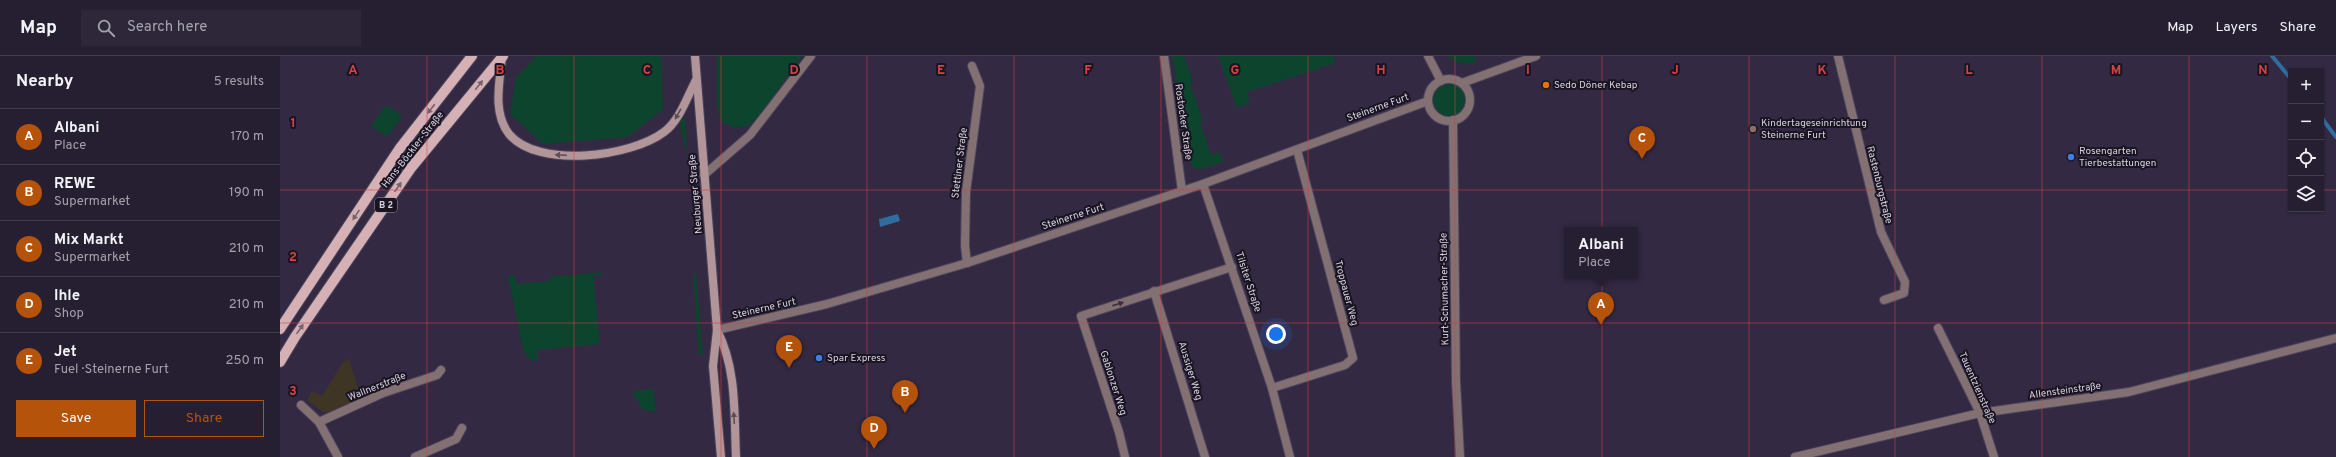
<!DOCTYPE html>
<html lang="en">
<head>
<meta charset="utf-8">
<style>
  body { margin:0; font-family:Overpass,sans-serif; background:#2e273a; color:#f1f3f6 }
  .controls { position:absolute; right:12px; top:12px; display:grid; overflow:hidden; border-radius:0px; box-shadow:0 1px 3px #0004 }
  .controls button { width:36px; height:36px; display:grid; place-items:center; padding:0; border:0; border-bottom:1px solid #423d4d; background:#261f32; color:#f1f3f6; font:20px sans-serif }
  .you { position:absolute; left:996px; top:278px; width:14px; height:14px; margin:-10px; border:3px solid #fff; border-radius:50%; background:#1a73e8; box-shadow:0 0 0 6px #1a73e833 }
  .badge { display:grid; place-items:center; width:26px; height:26px; border-radius:50%; background:#b45309; color:#fff; font-size:13px; font-weight:700 }
  .pin { position:absolute; translate:-50% -33px; filter:drop-shadow(0 1px 2px #0008) }
  .pin::after { content:''; position:absolute; top:21px; width:14px; height:12px; background:inherit; clip-path:polygon(0 0,100% 0,50% 100%) }
  .popup { position:absolute; left:1284px; top:171px; width:74px; height:52px; box-sizing:border-box; display:grid; place-content:center; border-radius:0px; background:#261f32; filter:drop-shadow(0 1px 3px #0005); font-size:13px; white-space:nowrap; color:#a4a2ac }
  .popup b { font-size:15px; color:#f1f3f6 }
  .popup::after { content:''; position:absolute; left:50%; top:100%; margin-left:-8px; border:8px solid transparent; border-top-color:#261f32 }
  .list { margin:0; padding:0; list-style:none }
  h2 { display:flex; justify-content:space-between; align-items:center; height:52px; margin:0; padding:0 16px; font-size:17px }
  h2 small { font-size:13px; font-weight:400; color:#a4a2ac }
  .list li { display:grid; grid-template-columns:26px 1fr auto; gap:12px; align-items:center; box-sizing:border-box; height:56px; padding:0 16px; border-top:1px solid #423d4d }
  .list b { display:block; font-size:15px; white-space:nowrap }
  .list p { margin:0; font-size:13px; white-space:nowrap; color:#a4a2ac }
  .list em { font-size:13px; font-style:normal; color:#a4a2ac }
  .actions { display:flex; gap:8px; padding:12px 16px }
  .actions a { flex:1; padding:9px 0; border:1px solid #b45309; border-radius:0px; text-align:center; font-size:14px; color:#b45309 }
  .actions .main { background:#b45309; color:#fff }
  .icon { flex:none; width:22px; height:22px; fill:none; stroke:currentColor; stroke-width:2; stroke-linecap:round; stroke-linejoin:round }
  .map { position:relative; flex:none; width:2056px; height:401px; overflow:hidden }
  header { display:flex; align-items:center; gap:24px; box-sizing:border-box; height:56px; padding:0 20px; background:#261f32; border-bottom:1px solid #423d4d }
  header strong { font-size:19px }
  nav { display:flex; gap:22px; margin-inline-start:auto; font-size:14px }
  .search { width:280px; height:36px; background:#2e273a; display:flex; align-items:center; gap:10px; box-sizing:border-box; padding:0 14px; border-radius:0px; color:#a4a2ac; font-size:15px }
  main { display:flex }
  aside { flex:1; background:#261f32 }
  .map>svg:first-child { display:block }
  .industrial { fill:#3e3524 }
  .green { fill:#0c442d }
  .water { fill:#306d9e }
  .lines { fill:none; stroke-linecap:round; stroke-linejoin:round }
  .stream { stroke:#306d9e; stroke-width:4 }
  .street-casing { stroke:#4d445d; stroke-width:10 }
  .secondary-casing { stroke:#4d445d; stroke-width:10 }
  .primary-casing { stroke:#4d445d; stroke-width:12 }
  .street { stroke:#827072; stroke-width:8 }
  .secondary { stroke:#b19598; stroke-width:8 }
  .primary { stroke:#d5b1b5; stroke-width:10 }
  .oneway { fill:#77626a }
  .oneway2 { fill:#5d4e56 }
  .oneway3 { fill:#383039 }
  .grid { fill:none; stroke:#d64144; stroke-width:1; stroke-opacity:0.55 }
  .food-dot { fill:#e8710a; stroke:#191420; stroke-width:1.5 }
  .education-dot { fill:#8d6e63; stroke:#191420; stroke-width:1.5 }
  .shop-dot { fill:#3f7fe0; stroke:#191420; stroke-width:1.5 }
  .labels { text-anchor:middle; dominant-baseline:central; stroke-width:4; stroke-linejoin:round; paint-order:stroke }
  .shield { fill:#191420; stroke:#9e98a8; stroke-width:1 }
  .shield-label { font-size:9px; font-weight:bold; fill:#d7d1e3 }
  .poi-label { font-size:10px; fill:#d7d1e3; stroke:#191420; text-anchor:start }
  .street-label { font-size:10px; fill:#d7d1e3; stroke:#191420 }
  .grid-label { font-size:13px; text-anchor:middle; font-weight:bold; fill:#d64144; stroke:#191420; stroke-width:4; stroke-linejoin:round; paint-order:stroke }
</style>
</head>
<body>
<header>
<strong>Map</strong>
<div class="search"><svg class="icon" aria-label="search" viewBox="0 0 24 24"><circle cx="10" cy="10" r="6"/><path d="M15 15l6 6"/></svg>Search here</div>
<nav><a>Map</a><a>Layers</a><a>Share</a></nav>
</header>
<main>
<aside>
<h2>Nearby<small>5 results</small></h2>
<ul class="list">
<li><span class="badge">A</span><div><b>Albani</b><p>Place</p></div><em>170 m</em></li>
<li><span class="badge">B</span><div><b>REWE</b><p>Supermarket</p></div><em>190 m</em></li>
<li><span class="badge">C</span><div><b>Mix Markt</b><p>Supermarket</p></div><em>210 m</em></li>
<li><span class="badge">D</span><div><b>Ihle</b><p>Shop</p></div><em>210 m</em></li>
<li><span class="badge">E</span><div><b>Jet</b><p>Fuel · Steinerne Furt</p></div><em>250 m</em></li>
</ul>
<div class="actions"><a class="main">Save</a><a>Share</a></div>
</aside>
<div class="map">
<svg width="2056" height="401" viewBox="0 0 2056 401">
  <rect width="100%" height="100%" fill="#332943"/>
  <polygon class="industrial" points="69,303 81,342 49,356 43,356 27,344 32,335 42,340 63,306"/>
  <g class="green">
    <polygon points="257,0 381,0 383,53 348,81 263,88 230,58 236,21"/>
    <polygon points="437,0 522,0 480,59 468,70 455,72 444,67 440,62 437,49"/>
    <polygon points="892,0 904,0 913,25 910,27 923,65 920,66 931,99 940,96 943,106 921,113 913,112 911,108"/>
    <polygon points="938,0 1053,0 1055,7 967,36 970,47 957,52"/>
    <path d="M1168 0H1195V7C1185 8 1176 8 1168 0Z"/>
    <circle cx="1169" cy="44" r="16"/>
    <polygon points="106,49 122,60 107,81 91,70"/>
    <polygon points="404,62 405,64 407,99 400,69 400,65"/>
    <polygon points="322,216 323,218 313,220 320,288 257,294 257,305 249,303 243,294 228,220 235,220 236,228 270,225 270,221"/>
    <polygon points="416,217 423,299 419,299 413,218"/>
    <polygon points="373,333 376,355 363,354 352,335"/>
  </g>
  <polygon class="water" points="618,158 620,165 600,171 599,163"/>
  <g class="lines">
    <g class="stream">
      <polyline points="1992,0 2011,23"/>
      <polyline points="2041,61 2056,81"/>
    </g>
    <g class="street-casing">
      <g id="street">
        <polyline points="884,0 902,135"/>
        <polyline points="1148,0 1161,25"/>
        <polyline points="1558,0 1601,176 1625,226 1624,237 1604,244"/>
        <circle cx="1169" cy="44" r="21"/>
        <polyline points="1182,27 1256,0"/>
        <polyline points="1173,64 1176,326 1180,401"/>
        <polyline points="424,119 470,79 531,0"/>
        <polyline points="923,128 992,332 1010,401"/>
        <polyline points="687,207 685,190 686,136 700,30 692,10"/>
        <polyline points="874,235 925,401"/>
        <polyline points="1658,272 1700,357 1714,401"/>
        <polyline points="437,274 547,248 687,207 923,128 1148,45"/>
        <polyline points="992,332 1065,309 1073,302 1017,94"/>
        <polyline points="21,349 39,366 58,401"/>
        <polyline points="39,366 103,337 157,319 161,314"/>
        <polyline points="135,401 176,383 182,372"/>
        <polyline points="845,401 839,376 801,260 952,211"/>
        <polyline points="1515,401 1700,357 1849,336 2056,282"/>
      </g>
    </g>
    <g class="secondary-casing">
      <g id="secondary">
        <polyline points="415,0 437,274 433,310 441,401"/>
        <path d="M222 1C220 25 212 56 229 78 258 113 351 101 384 76 400 64 407 41 416 24"/>
        <path d="M437 274C457 313 454 358 456 401"/>
      </g>
    </g>
    <g class="primary-casing">
      <g id="primary">
        <polyline points="0,273 120,92 192,0"/>
        <polyline points="0,306 15,281 131,112 223,0"/>
      </g>
    </g>
    <use href="#street" class="street"/>
    <use href="#secondary" class="secondary"/>
    <use href="#primary" class="primary"/>
  </g>
  <defs><path id="oneway-solid" d="M-6-.8H1V-3.2L6.5 0L1 3.2V.8H-6Z"/></defs>
  <g class="oneway">
    <use href="#oneway-solid" transform="translate(199 29) rotate(-51)"/>
    <use href="#oneway-solid" transform="translate(151 53) rotate(128)"/>
    <use href="#oneway-solid" transform="translate(118 131) rotate(-55)"/>
    <use href="#oneway-solid" transform="translate(76 159) rotate(124)"/>
    <use href="#oneway-solid" transform="translate(20 273) rotate(-55)"/>
  </g>
  <g class="oneway2">
    <use href="#oneway-solid" transform="translate(398 58) rotate(119)"/>
    <use href="#oneway-solid" transform="translate(281 99) rotate(-178)"/>
    <use href="#oneway-solid" transform="translate(454 362) rotate(-93)"/>
  </g>
  <use class="oneway3" href="#oneway-solid" transform="translate(838 248) rotate(-18)"/>
  <path class="grid" d="M147 0V401M294 0V401M441 0V401M587 0V401M734 0V401M881 0V401M1028 0V401M1175 0V401M1322 0V401M1469 0V401M1615 0V401M1762 0V401M1909 0V401M0 134H2011M2041 134H2056M0 267H2056"/>
  <circle class="food-dot" cx="1266" cy="29" r="4"/>
  <circle class="education-dot" cx="1473" cy="73" r="4"/>
  <g class="shop-dot">
    <circle cx="1791" cy="101" r="4"/>
    <circle cx="539" cy="302" r="4"/>
  </g>
  <g class="labels">
    <rect class="shield" x="95" y="142" width="22" height="14" rx="3"/>
    <g class="shield-label">
      <text x="106" y="149">B 2</text>
    </g>
    <g class="poi-label">
      <text x="1274" y="29">Sedo Döner Kebap</text>
      <text x="1481" y="67">Kindertageseinrichtung<tspan x="1481" dy="12">Steinerne Furt</tspan></text>
      <text x="1799" y="95">Rosengarten<tspan x="1799" dy="12">Tierbestattungen</tspan></text>
      <text x="547" y="302">Spar Express</text>
    </g>
    <g class="street-label">
      <text transform="translate(1098 52) rotate(-20)">Steinerne Furt</text>
      <text transform="translate(903 66) rotate(82)">Rostocker Straße</text>
      <text transform="translate(133 94) rotate(-52)">Hans-Böckler-Straße</text>
      <text transform="translate(680 107) rotate(-83)">Stettiner Straße</text>
      <text transform="translate(1599 129) rotate(76)">Rastenburgstraße</text>
      <text transform="translate(416 138) rotate(-95)">Neuburger Straße</text>
      <text transform="translate(793 161) rotate(-18)">Steinerne Furt</text>
      <text transform="translate(968 226) rotate(72)">Tilsiter Straße</text>
      <text transform="translate(1165 233) rotate(-91)">Kurt-Schumacher-Straße</text>
      <text transform="translate(1066 237) rotate(75)">Troppauer Weg</text>
      <text transform="translate(484 253) rotate(-13)">Steinerne Furt</text>
      <text transform="translate(910 315) rotate(73)">Aussiger Weg</text>
      <text transform="translate(833 327) rotate(72)">Gablonzer Weg</text>
      <text transform="translate(97 331) rotate(-22)">Wallnerstraße</text>
      <text transform="translate(1697 332) rotate(66)">Tauentzienstraße</text>
      <text transform="translate(1785 335) rotate(-8)">Allensteinstraße</text>
    </g>
  </g>
  <g class="grid-label">
    <text x="73" y="18">A</text>
    <text x="220" y="18">B</text>
    <text x="367" y="18">C</text>
    <text x="514" y="18">D</text>
    <text x="661" y="18">E</text>
    <text x="808" y="18">F</text>
    <text x="955" y="18">G</text>
    <text x="1101" y="18">H</text>
    <text x="1248" y="18">I</text>
    <text x="1395" y="18">J</text>
    <text x="1542" y="18">K</text>
    <text x="1689" y="18">L</text>
    <text x="1836" y="18">M</text>
    <text x="1983" y="18">N</text>
    <text x="13" y="71">1</text>
    <text x="13" y="205">2</text>
    <text x="13" y="339">3</text>
  </g>
</svg>
<div class="controls">
<button>+</button>
<button>−</button>
<button><svg class="icon" aria-label="locate" viewBox="0 0 24 24"><circle cx="12" cy="12" r="6"/><path d="M12 2v4M12 18v4M2 12h4M18 12h4"/></svg></button>
<button><svg class="icon" aria-label="layers" viewBox="0 0 24 24"><path d="M12 4l9 5-9 5-9-5zM3 14l9 5 9-5"/></svg></button>
</div>
<div class="you"></div>
<div class="pin badge" style="left:1321px;top:269px">A</div>
<div class="popup"><b>Albani</b>Place</div>
<div class="pin badge" style="left:625px;top:357px">B</div>
<div class="pin badge" style="left:1362px;top:103px">C</div>
<div class="pin badge" style="left:594px;top:393px">D</div>
<div class="pin badge" style="left:509px;top:312px">E</div>
</div>
</main>
</body>
</html>
